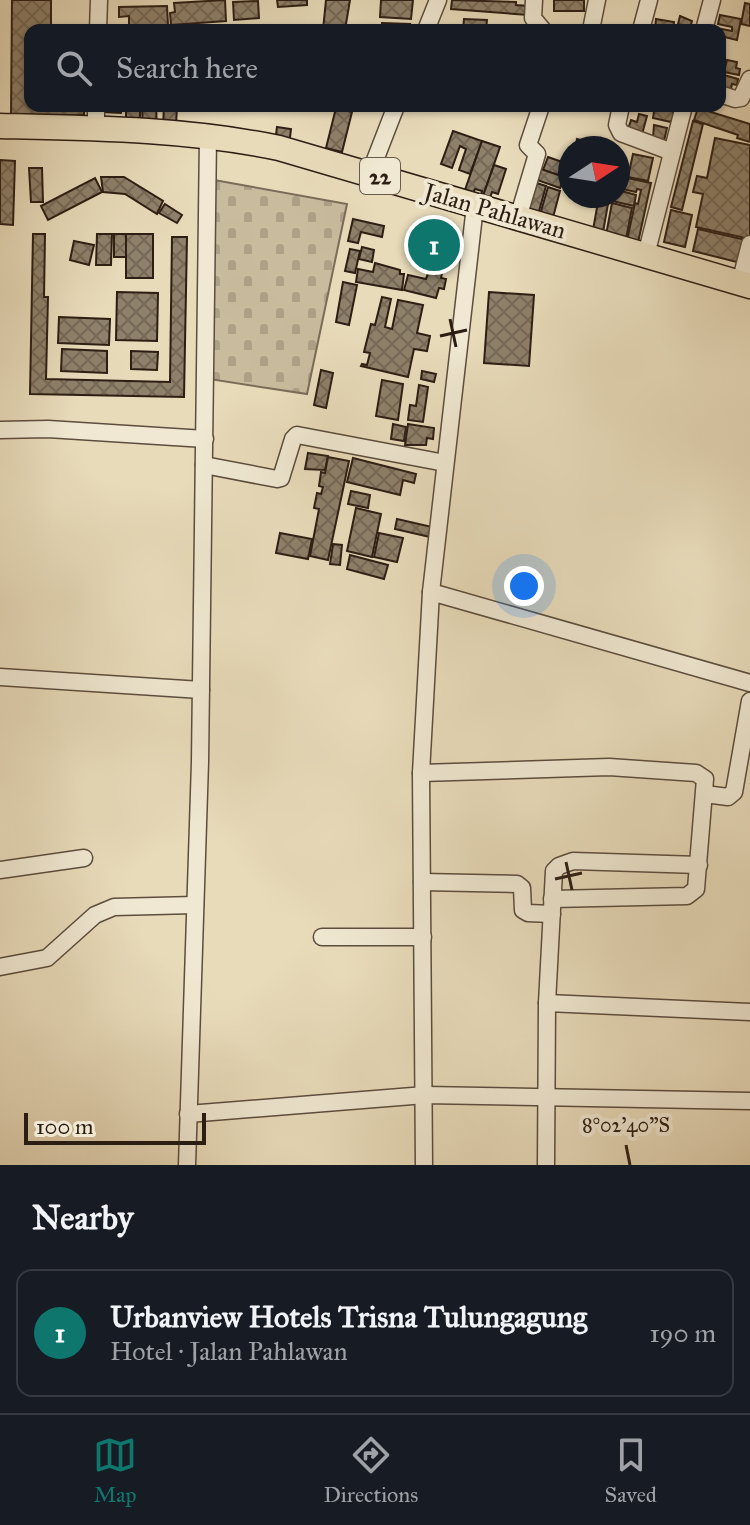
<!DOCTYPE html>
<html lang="en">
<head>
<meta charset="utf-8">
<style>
  body { margin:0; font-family:"IM FELL Great Primer",serif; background:#20242c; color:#f1f3f6 }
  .compass { position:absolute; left:558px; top:136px; width:72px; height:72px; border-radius:50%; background:#171b24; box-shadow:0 2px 6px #0004; rotate:78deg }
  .scale { position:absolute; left:24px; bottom:20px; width:182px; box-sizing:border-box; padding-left:8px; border:4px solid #2d1e14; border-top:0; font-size:22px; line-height:28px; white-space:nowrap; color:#2d1e14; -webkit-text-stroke:6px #f0e8d2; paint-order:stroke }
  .you { position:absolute; left:524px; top:586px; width:28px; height:28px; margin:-20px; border:6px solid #fff; border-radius:50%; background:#1a73e8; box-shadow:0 0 0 12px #1a73e833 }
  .badge { display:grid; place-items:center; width:52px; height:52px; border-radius:50%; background:#0f766e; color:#fff; font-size:26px; font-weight:700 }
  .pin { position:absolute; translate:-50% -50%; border:4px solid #fff; box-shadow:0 2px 8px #0006 }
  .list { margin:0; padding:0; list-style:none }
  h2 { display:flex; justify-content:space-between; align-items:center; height:104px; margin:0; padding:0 32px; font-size:34px }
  h2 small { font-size:26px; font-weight:400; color:#9ea1a6 }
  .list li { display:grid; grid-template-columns:52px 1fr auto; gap:24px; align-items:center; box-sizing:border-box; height:128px; margin:0 16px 16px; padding:0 16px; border:2px solid #363941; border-radius:16px }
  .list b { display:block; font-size:30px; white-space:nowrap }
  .list p { margin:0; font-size:26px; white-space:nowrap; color:#9ea1a6 }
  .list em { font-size:26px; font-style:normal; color:#9ea1a6 }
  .icon { flex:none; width:44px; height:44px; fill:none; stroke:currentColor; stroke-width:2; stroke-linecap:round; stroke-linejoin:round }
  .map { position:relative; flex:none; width:750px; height:1165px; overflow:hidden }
  .search { position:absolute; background:#171b24; box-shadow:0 2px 6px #0004; left:24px; right:24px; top:24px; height:88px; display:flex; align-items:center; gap:20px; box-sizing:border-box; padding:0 28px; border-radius:16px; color:#9ea1a6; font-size:30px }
  .sheet { height:248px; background:#171b24 }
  nav { display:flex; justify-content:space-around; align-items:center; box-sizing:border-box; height:112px; border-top:2px solid #363941; background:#171b24; font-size:22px; color:#9ea1a6 }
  nav a { display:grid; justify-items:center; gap:4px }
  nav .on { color:#0f766e }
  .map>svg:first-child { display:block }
  .cemetery { fill:url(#cemetery-stones); stroke:#7a6c59; stroke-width:2 }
  .building { fill:url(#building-cross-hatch); stroke:#2d1e14; stroke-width:2 }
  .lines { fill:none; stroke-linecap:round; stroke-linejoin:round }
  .minor-casing { stroke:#5c4d3e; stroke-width:19 }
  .highway-casing { stroke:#2d1e14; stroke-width:27 }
  .minor { stroke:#f0e8d2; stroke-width:16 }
  .highway { stroke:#e8dbba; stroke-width:24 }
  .ticks { fill:none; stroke:#2d1e14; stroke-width:3 }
  .labels { text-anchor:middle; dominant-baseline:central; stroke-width:8; stroke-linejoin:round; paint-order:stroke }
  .shield { fill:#f0e8d2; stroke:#685b4d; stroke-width:2 }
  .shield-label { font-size:22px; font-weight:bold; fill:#2d1e14 }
  .street-label { font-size:24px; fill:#2d1e14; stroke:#f0e8d2 }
  .ticks-label { font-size:20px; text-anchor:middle; fill:#2d1e14; stroke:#f0e8d2; stroke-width:8; stroke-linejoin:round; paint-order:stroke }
</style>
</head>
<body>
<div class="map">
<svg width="750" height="1165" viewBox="0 0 750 1165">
  <defs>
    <pattern id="cemetery-stones" width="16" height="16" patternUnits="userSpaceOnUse" patternTransform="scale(2)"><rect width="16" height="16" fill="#c8bb9e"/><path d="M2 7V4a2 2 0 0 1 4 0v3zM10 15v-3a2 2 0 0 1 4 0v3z" fill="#aca087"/></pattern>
    <pattern id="building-cross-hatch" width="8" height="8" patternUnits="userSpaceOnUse" patternTransform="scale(2)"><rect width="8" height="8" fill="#8e806a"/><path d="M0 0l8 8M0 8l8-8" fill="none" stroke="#746856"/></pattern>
  </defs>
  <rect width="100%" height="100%" fill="#e8dbba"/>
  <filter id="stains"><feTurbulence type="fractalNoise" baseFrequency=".0025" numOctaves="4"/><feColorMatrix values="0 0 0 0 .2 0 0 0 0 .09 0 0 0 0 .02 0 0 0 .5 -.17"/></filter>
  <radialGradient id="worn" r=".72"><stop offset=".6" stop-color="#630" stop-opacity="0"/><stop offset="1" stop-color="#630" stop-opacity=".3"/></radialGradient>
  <polygon class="cemetery" points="214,180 347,204 307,394 209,379"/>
  <g class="building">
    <polygon points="12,0 51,0 51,30 30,30 30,106 84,106 84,115 11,118"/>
    <polygon points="225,0 226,21 171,25 170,13 175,12 174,3"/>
    <polygon points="277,0 307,0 307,5 278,7"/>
    <polygon points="326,0 350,0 345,30 323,30"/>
    <polygon points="381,0 413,0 411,19 380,17"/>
    <polygon points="452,0 516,2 516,5 529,6 528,15 451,9"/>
    <rect x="554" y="0" width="30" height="11"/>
    <polygon points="258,1 259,18 234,20 233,2"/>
    <polygon points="745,3 750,4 750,26 741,24"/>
    <polygon points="167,6 168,25 129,26 129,16 119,17 119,7"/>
    <polygon points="720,15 741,19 737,40 720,36 717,28 732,31 732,27 718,24"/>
    <polygon points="680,16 692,21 690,28 678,24"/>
    <polygon points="464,19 487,20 486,30 463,30"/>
    <polygon points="656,19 674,22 673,29 655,30"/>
    <polygon points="382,23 410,24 409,30 382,30"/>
    <polygon points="727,60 737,62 736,68 740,69 739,75 724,72"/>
    <polygon points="724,75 738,79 737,85 732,84 731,89 721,87"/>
    <polygon points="103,106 122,106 121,113 103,112"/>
    <polygon points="126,106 140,106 140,129 126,125"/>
    <polygon points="142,106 156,106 157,128 143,129"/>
    <polygon points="164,106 177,106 176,126 163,126"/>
    <polygon points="655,106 675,106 673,112 677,113 676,120 672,119 671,122 653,118"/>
    <polygon points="336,108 352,112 342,152 326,148"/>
    <polygon points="698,108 750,124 750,142 737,138 738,135 694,120"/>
    <polygon points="639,114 647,116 641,138 627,133 631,120 637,122"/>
    <polygon points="693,121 703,124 682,210 671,207"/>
    <polygon points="654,125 667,128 664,141 653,138"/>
    <polygon points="277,127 291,129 289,145 275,143"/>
    <polygon points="453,131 482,141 470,174 459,170 466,149 460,146 452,168 441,164"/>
    <polygon points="715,138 750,145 750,239 696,227 703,194 693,192 697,176 707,178"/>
    <polygon points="577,139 596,145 595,148 575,148"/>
    <polygon points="482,141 500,147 483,196 481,195 482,191 475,189 473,193 465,190"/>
    <polygon points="633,154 653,158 648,181 628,177"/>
    <polygon points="548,157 568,164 569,177 564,175 564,177 543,170"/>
    <polygon points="0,160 15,161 13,225 0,224"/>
    <polygon points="494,165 506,169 498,194 492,192 490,198 483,196"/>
    <polygon points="29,168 42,168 43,202 31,202"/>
    <polygon points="541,169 564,177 560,188 537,180"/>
    <polygon points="618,176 651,183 637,247 626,245 635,203 638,204 641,190 637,189 636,192 618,188"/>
    <polygon points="101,177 124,177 163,201 157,214 125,194 103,192"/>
    <polygon points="95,178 102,192 48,220 41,206"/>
    <polygon points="530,181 546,186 538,215 522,210"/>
    <polygon points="548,187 560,191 552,221 539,218"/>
    <polygon points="618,190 636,195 634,206 612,201 613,196 618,196"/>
    <polygon points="598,202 608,204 603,232 593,230"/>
    <polygon points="612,203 632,208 626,239 606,235"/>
    <polygon points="165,204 182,215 177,223 159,213"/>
    <polygon points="671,210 692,215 685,247 664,242"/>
    <polygon points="353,219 384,226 382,237 361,232 358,243 348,241"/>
    <polygon points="698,229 746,240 741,263 693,251"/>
    <polygon points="416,231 449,239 444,262 424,257 426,247 412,244"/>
    <polygon points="33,234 45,234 44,297 48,297 46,379 170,382 172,237 187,237 184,397 30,394"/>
    <polygon points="97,234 112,234 111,265 96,265"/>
    <rect x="114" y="234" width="12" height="23"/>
    <rect x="126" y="234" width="27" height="44"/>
    <polygon points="74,241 94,245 89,265 70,260"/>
    <polygon points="362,247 374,250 372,262 359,259"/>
    <polygon points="350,249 360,251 355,273 345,271"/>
    <polygon points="375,263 400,270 400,274 404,274 402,290 356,282 358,269 373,272"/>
    <polygon points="429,270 442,273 441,278 446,279 444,289 439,288 436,298 404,290 408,275 426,279"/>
    <polygon points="343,282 357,285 349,325 336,322"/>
    <polygon points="117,292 158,293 157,341 116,340"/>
    <polygon points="489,292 534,295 529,366 484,363"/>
    <polygon points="382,297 391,299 385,327 392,329 398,300 423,305 417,333 430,336 427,351 414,349 408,377 361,366 362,364 367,365 370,353 364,352 371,324 375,325"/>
    <polygon points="59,317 110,319 109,345 58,343"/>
    <polygon points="62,349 107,351 107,373 61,371"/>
    <polygon points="131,351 158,352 157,370 131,369"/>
    <polygon points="321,370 333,373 326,408 314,405"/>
    <polygon points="422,371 436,374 434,382 421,379"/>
    <polygon points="382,380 403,384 398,420 376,416"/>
    <polygon points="419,385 428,387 423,422 408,420 410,405 416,406"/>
    <polygon points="393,424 406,427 404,441 391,439"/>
    <polygon points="408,424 434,428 433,439 427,438 426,445 405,445"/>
    <polygon points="308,453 328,456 325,470 305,469"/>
    <polygon points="328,457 349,461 328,560 310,556 319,509 314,508 317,493 321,494 323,487 319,486 321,472 325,473"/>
    <polygon points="353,458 416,474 414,483 403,480 400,495 347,482"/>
    <polygon points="351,491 370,495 368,508 348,504"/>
    <polygon points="356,508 381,514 372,557 347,551"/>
    <polygon points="397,519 432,527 430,537 395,529"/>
    <polygon points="280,533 312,539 308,559 276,553"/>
    <polygon points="379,533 403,538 397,562 374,557"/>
    <polygon points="333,544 342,545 340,565 330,564"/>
    <polygon points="350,555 388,565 384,579 347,569"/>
  </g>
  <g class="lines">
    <g class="minor-casing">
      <g id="minor">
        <polyline points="534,0 533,18 543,30"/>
        <polyline points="98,30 99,0"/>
        <polyline points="426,30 438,0"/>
        <polyline points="591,30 597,0"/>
        <polyline points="641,30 649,0"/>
        <polyline points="704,30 712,0"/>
        <polyline points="720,94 735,99 741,98 750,79"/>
        <polyline points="621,106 617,125 621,133 672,152"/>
        <polyline points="96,128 96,106"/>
        <polyline points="370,173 396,106"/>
        <polyline points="518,218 537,154 528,145 541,106"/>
        <polyline points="646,255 684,106"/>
        <polyline points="740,283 750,244"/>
        <polyline points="0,430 48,429 205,439"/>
        <polyline points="204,465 277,479 281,478 293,439 297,435 445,463"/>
        <polyline points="431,592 750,683"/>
        <polyline points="0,677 201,690"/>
        <polyline points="421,773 609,767 696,773 705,779 696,889 687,896 552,899"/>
        <polyline points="705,794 728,797 734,792 750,701"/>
        <polyline points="0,870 84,858"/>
        <polyline points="422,882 517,884 522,888 523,910 528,913 552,914"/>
        <polyline points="322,937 423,937"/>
        <polyline points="0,967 47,958 95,915 114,907 195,905"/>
        <polyline points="547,1003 750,1012"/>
        <polyline points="188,1114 425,1095 750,1101"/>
        <polyline points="187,1165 200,762 208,136"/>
        <polyline points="424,1165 421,773 431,592 475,206"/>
        <polyline points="546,1165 547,1003 554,871 559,866 573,861 699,865"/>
      </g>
    </g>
    <g class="highway-casing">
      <path id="highway" d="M0 126C94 128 187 129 279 148L750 286"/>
    </g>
    <use href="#minor" class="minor"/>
    <use href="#highway" class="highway"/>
  </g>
  <path class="ticks" d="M450 319 456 347M440 336 467 330M566 862 572 890M555 879 582 873M626 1145 630 1165"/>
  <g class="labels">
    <rect class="shield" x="360" y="158" width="40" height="36" rx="6"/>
    <g class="shield-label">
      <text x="380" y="176">22</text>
    </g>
    <g class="street-label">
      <text transform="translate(495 211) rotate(16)">Jalan Pahlawan</text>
    </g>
  </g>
  <g class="ticks-label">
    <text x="626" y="1132">8°02'40"S</text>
  </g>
  <rect width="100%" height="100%" filter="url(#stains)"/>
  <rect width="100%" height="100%" fill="url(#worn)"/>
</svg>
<svg class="compass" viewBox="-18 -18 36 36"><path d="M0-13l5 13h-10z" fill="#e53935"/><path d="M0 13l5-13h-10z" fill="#9ea1a6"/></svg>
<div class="scale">100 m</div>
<div class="you"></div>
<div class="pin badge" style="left:434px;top:245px">1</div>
<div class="search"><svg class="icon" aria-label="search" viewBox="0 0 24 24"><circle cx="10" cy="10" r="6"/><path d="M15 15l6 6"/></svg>Search here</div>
</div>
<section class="sheet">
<h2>Nearby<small></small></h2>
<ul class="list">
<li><span class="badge">1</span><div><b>Urbanview Hotels Trisna Tulungagung</b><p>Hotel · Jalan Pahlawan</p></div><em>190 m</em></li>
</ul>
</section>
<nav>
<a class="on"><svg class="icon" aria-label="map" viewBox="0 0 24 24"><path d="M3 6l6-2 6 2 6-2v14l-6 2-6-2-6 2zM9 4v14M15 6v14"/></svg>Map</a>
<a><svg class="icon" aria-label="directions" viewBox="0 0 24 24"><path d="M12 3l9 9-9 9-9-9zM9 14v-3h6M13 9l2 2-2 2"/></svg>Directions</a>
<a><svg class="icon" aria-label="saved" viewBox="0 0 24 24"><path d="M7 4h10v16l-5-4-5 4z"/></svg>Saved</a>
</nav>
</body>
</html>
